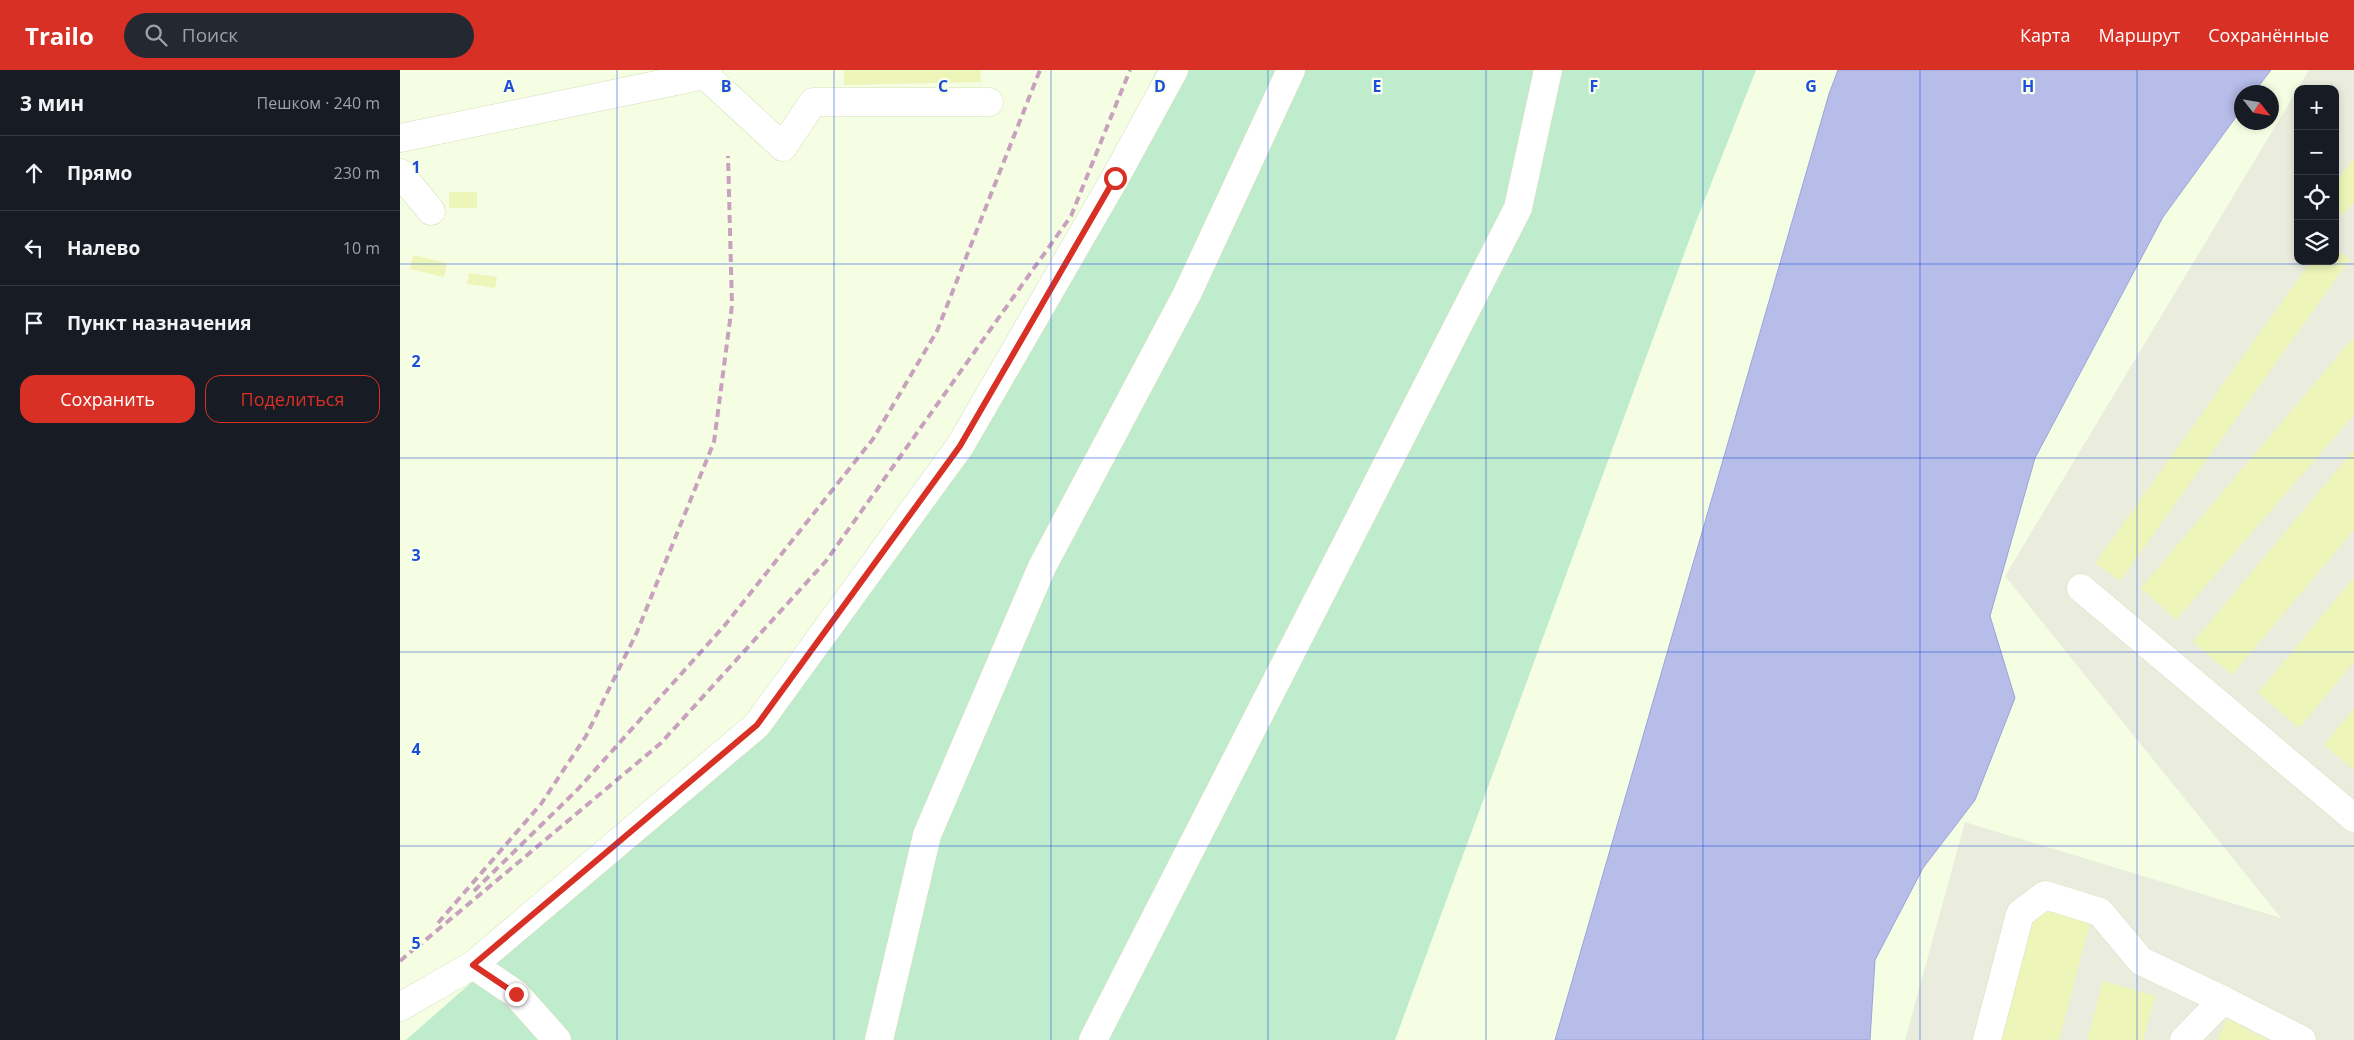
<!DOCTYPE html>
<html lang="ru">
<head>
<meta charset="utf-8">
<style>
  body { margin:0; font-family:"Open Sans",sans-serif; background:#242831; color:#f1f3f6 }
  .controls { position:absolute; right:15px; top:15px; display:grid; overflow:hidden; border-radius:10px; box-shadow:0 2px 8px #0003 }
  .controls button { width:45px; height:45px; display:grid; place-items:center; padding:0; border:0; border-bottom:1px solid #363941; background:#171b24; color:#f1f3f6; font:25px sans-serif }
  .compass { position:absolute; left:1834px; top:15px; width:45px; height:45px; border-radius:50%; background:#171b24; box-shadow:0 2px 8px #0003; rotate:121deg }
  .stop { position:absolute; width:15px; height:15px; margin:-11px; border:4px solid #d93025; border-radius:50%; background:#fff }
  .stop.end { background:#d93025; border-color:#fff; box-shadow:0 1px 5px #0008 }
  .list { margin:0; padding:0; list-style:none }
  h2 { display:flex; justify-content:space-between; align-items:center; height:65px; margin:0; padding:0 20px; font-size:21px }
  h2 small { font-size:16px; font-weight:400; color:#9ea1a6 }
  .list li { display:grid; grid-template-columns:32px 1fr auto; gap:15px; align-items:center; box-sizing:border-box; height:75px; padding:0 20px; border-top:1px solid #363941 }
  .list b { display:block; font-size:19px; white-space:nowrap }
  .list em { font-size:16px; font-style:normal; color:#9ea1a6 }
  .actions { display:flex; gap:10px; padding:15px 20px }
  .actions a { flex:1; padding:11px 0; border:1px solid #d93025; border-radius:15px; text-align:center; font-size:18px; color:#d93025 }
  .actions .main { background:#d93025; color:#fff }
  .icon { flex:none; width:28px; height:28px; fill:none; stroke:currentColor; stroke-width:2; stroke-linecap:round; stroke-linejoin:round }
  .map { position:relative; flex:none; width:1954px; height:970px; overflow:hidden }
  header { display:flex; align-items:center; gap:30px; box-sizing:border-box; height:70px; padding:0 25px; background:#d93025; color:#fff }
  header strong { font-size:24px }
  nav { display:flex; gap:28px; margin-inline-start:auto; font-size:18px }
  .search { width:350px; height:45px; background:#242831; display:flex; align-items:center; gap:12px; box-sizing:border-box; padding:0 18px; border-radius:28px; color:#9ea1a6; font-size:19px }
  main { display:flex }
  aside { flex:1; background:#171b24 }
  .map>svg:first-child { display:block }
  .industrial { fill:#eaedde; fill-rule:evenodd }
  .green { fill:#c0ecce }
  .water { fill:#b6bde9; stroke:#9ca3db }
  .building { fill:#eef5b9 }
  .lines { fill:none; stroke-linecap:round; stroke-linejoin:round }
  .minor-casing { stroke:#d7deb9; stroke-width:29 }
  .minor { stroke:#fff; stroke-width:28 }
  .rail { stroke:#c8a1be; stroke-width:4; stroke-dasharray:8 5; stroke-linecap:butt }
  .route { stroke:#d93025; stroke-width:6 }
  .grid { fill:none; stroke:#1d4ed8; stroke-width:1; stroke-opacity:0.55 }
  .grid-label { font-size:16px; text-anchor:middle; font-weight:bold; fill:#1d4ed8; stroke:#f8ffeb; stroke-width:4.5; stroke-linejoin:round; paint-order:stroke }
</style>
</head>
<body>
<header>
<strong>Trailo</strong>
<div class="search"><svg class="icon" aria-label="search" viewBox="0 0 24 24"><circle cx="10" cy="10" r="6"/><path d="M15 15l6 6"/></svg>Поиск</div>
<nav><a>Карта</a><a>Маршрут</a><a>Сохранённые</a></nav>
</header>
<main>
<aside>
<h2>3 мин<small>Пешком · 240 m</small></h2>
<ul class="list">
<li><svg class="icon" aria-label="ahead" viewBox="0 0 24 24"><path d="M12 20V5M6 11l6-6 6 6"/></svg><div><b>Прямо</b></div><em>230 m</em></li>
<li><svg class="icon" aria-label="left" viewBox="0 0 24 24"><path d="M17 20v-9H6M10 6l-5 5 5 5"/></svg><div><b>Налево</b></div><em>10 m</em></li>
<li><svg class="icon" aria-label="arrive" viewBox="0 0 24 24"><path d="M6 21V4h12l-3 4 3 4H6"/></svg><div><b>Пункт назначения</b></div></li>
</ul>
<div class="actions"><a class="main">Сохранить</a><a>Поделиться</a></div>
</aside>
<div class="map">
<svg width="1954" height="970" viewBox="0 0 1954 970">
  <rect width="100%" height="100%" fill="#f5fee3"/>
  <path class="industrial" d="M1909 0H1954V970H1505L1565 752 1881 848 1605 506ZM1898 19H1935V191H1898Z"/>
  <polygon class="green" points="757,0 1356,0 1294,157 995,970 6,970 349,668 569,375"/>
  <polygon class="water" points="1438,0 1871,0 1854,22 1842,22 1841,40 1763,147 1635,388 1590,546 1615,628 1575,730 1523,798 1475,890 1470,970 1155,970 1429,24"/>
  <g class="building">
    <polygon points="444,0 580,0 581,12 444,15"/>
    <polygon points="1954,88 1954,132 1944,145 1935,138 1935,112"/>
    <rect x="49" y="122" width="28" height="16"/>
    <polygon points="1935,179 1950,189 1720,511 1695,493 1911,191 1935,191"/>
    <polygon points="13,185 47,193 44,207 10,199"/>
    <polygon points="69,203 97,207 95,218 67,214"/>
    <polygon points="1954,267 1954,345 1776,550 1741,518"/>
    <polygon points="1954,380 1954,460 1832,605 1793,572"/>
    <polygon points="1954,507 1954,592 1899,658 1858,623"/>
    <polygon points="1954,638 1954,700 1924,675"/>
    <polygon points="1637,834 1691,849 1659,970 1601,970"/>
    <polygon points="1703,911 1755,926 1743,970 1687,970"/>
    <polygon points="1827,949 1867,970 1817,970"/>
  </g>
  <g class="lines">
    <g class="minor-casing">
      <g id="minor">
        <polyline points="305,5 383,77 413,32 589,32"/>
        <polyline points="0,68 305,5 308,0"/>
        <polyline points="0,103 31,141"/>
        <polyline points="1681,518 1954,748"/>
        <polyline points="73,895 357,655 560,376 715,108 774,0"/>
        <polyline points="0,937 73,895 116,924 157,970"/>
        <polyline points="479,970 527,765 642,497 787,224 891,0"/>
        <polyline points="693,970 1118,138 1148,0"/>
        <polyline points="1587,970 1620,844 1645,825 1700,842 1741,891 1823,930"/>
        <polyline points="1784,970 1823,930 1902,970"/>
      </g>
    </g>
    <use href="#minor" class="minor"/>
    <g class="rail">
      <polyline points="74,821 178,719 325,555 473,369 537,261 640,0"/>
      <polyline points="38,853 141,734 186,666 237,562 314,372 332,235 328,86"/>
      <polyline points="16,878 261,673 426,491 671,146 730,0"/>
      <polyline points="0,891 20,874"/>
    </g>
  </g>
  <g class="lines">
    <polyline class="route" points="116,924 73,895 357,655 560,376 715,108"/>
  </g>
  <path class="grid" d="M217 0V970M434 0V970M651 0V970M868 0V970M1086 0V970M1303 0V970M1520 0V970M1737 0V970M0 194H1954M0 388H1954M0 582H1954M0 776H1954"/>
  <g class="grid-label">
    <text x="109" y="22">A</text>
    <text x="326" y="22">B</text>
    <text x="543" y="22">C</text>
    <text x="760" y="22">D</text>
    <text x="977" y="22">E</text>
    <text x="1194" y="22">F</text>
    <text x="1411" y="22">G</text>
    <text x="1628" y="22">H</text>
    <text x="16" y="103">1</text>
    <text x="16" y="297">2</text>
    <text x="16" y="491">3</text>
    <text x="16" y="685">4</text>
    <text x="16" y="879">5</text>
  </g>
</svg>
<div class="controls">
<button>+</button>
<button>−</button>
<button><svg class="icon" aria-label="locate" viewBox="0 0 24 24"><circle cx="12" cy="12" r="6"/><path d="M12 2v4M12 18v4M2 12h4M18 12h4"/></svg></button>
<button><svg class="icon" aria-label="layers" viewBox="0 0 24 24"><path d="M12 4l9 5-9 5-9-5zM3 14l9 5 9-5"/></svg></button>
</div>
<svg class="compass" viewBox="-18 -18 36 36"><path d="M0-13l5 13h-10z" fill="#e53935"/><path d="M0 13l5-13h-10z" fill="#9ea1a6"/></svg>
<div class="stop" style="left:715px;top:108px"></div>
<div class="stop end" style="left:116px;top:924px"></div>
</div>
</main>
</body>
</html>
